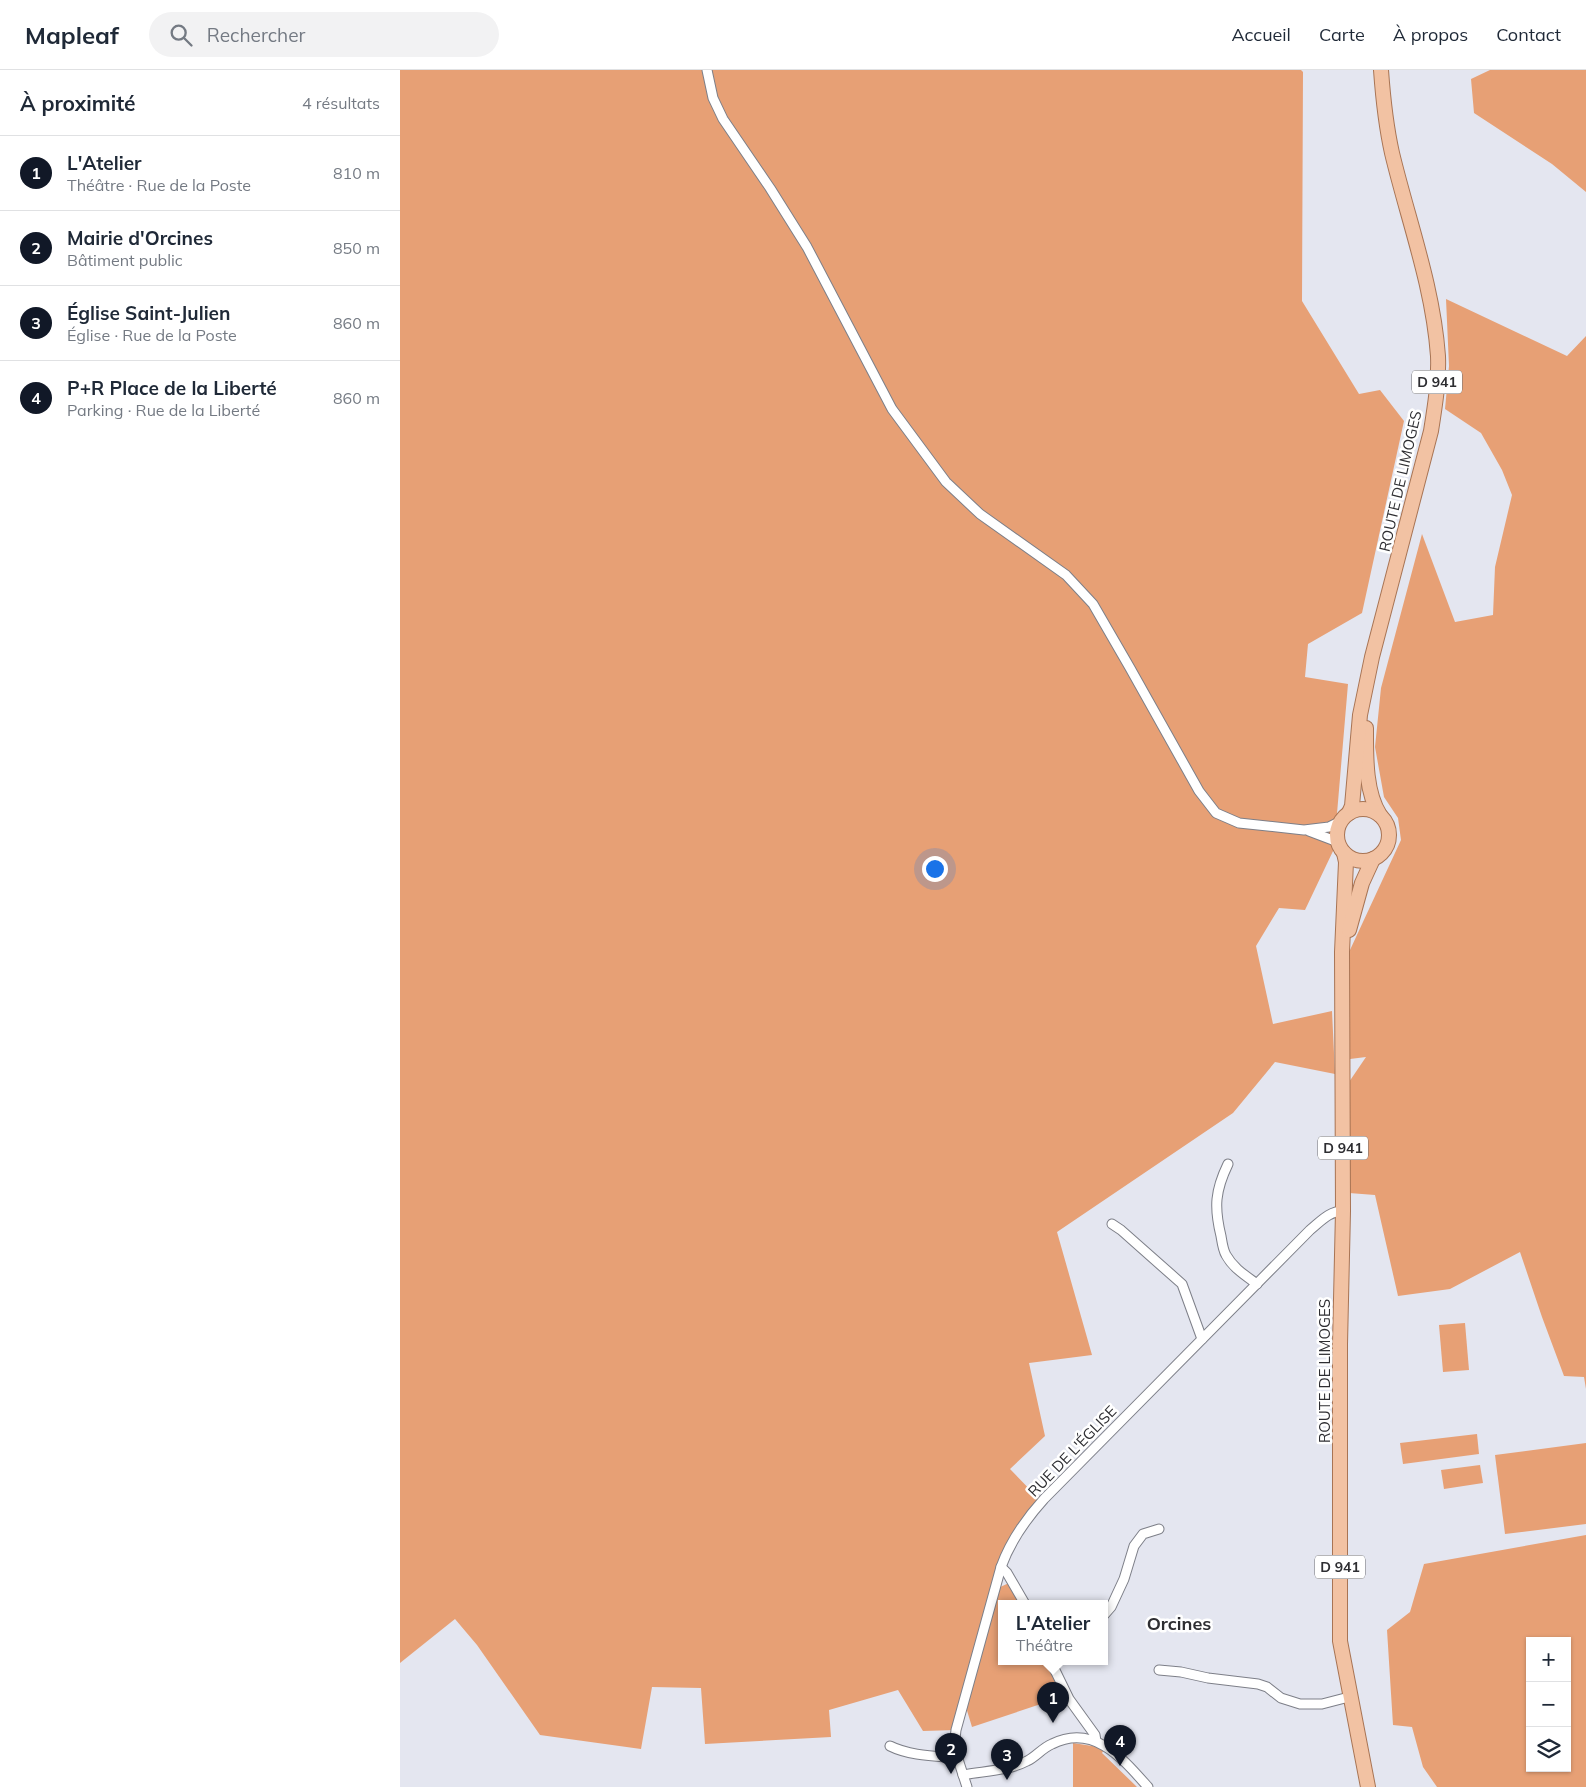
<!DOCTYPE html>
<html lang="fr">
<head>
<meta charset="utf-8">
<style>
  body { margin:0; font-family:Mulish,sans-serif; background:#f2f2f3; color:#1f2937 }
  .controls { position:absolute; right:15px; bottom:15px; display:grid; overflow:hidden; border-radius:0px; box-shadow:0 1px 4px #0004 }
  .controls button { width:45px; height:45px; display:grid; place-items:center; padding:0; border:0; border-bottom:1px solid #e0e1e3; background:#fff; color:#1f2937; font:25px sans-serif }
  .you { position:absolute; left:534px; top:798px; width:18px; height:18px; margin:-12px; border:4px solid #fff; border-radius:50%; background:#1a73e8; box-shadow:0 0 0 8px #1a73e833 }
  .badge { display:grid; place-items:center; width:32px; height:32px; border-radius:50%; background:#111827; color:#fff; font-size:16px; font-weight:700 }
  .pin { position:absolute; translate:-50% -41px; filter:drop-shadow(0 1px 2px #0008) }
  .pin::after { content:''; position:absolute; top:26px; width:18px; height:15px; background:inherit; clip-path:polygon(0 0,100% 0,50% 100%) }
  .popup { position:absolute; left:598px; top:1530px; width:110px; height:65px; box-sizing:border-box; display:grid; place-content:center; border-radius:0px; background:#fff; filter:drop-shadow(0 1px 4px #0005); font-size:16px; white-space:nowrap; color:#747a83 }
  .popup b { font-size:19px; color:#1f2937 }
  .popup::after { content:''; position:absolute; left:50%; top:100%; margin-left:-10px; border:10px solid transparent; border-top-color:#fff }
  .list { margin:0; padding:0; list-style:none }
  h2 { display:flex; justify-content:space-between; align-items:center; height:65px; margin:0; padding:0 20px; font-size:21px }
  h2 small { font-size:16px; font-weight:400; color:#747a83 }
  .list li { display:grid; grid-template-columns:32px 1fr auto; gap:15px; align-items:center; box-sizing:border-box; height:75px; padding:0 20px; border-top:1px solid #e0e1e3 }
  .list b { display:block; font-size:19px; white-space:nowrap }
  .list p { margin:0; font-size:16px; white-space:nowrap; color:#747a83 }
  .list em { font-size:16px; font-style:normal; color:#747a83 }
  .icon { flex:none; width:28px; height:28px; fill:none; stroke:currentColor; stroke-width:2; stroke-linecap:round; stroke-linejoin:round }
  .map { position:relative; flex:none; width:1186px; height:1717px; overflow:hidden }
  header { display:flex; align-items:center; gap:30px; box-sizing:border-box; height:70px; padding:0 25px; background:#fff; border-bottom:1px solid #e0e1e3 }
  header strong { font-size:24px }
  nav { display:flex; gap:28px; margin-inline-start:auto; font-size:18px }
  .search { width:350px; height:45px; background:#f2f2f3; display:flex; align-items:center; gap:12px; box-sizing:border-box; padding:0 18px; border-radius:28px; color:#747a83; font-size:19px }
  main { display:flex }
  aside { flex:1; background:#fff }
  .map>svg:first-child { display:block }
  .green { fill:#e7a075; fill-rule:evenodd }
  .lines { fill:none; stroke-linecap:round; stroke-linejoin:round }
  .street-casing { stroke:#7d7f88; stroke-width:11 }
  .primary-casing { stroke:#a87454; stroke-width:16 }
  .street { stroke:#fff; stroke-width:9 }
  .primary { stroke:#f2c2a3; stroke-width:14 }
  .labels { text-anchor:middle; dominant-baseline:central; stroke-width:5; stroke-linejoin:round; paint-order:stroke }
  .shield { fill:#fff; stroke:#6d6d70; stroke-width:1 }
  .shield-label { font-size:14px; font-weight:bold; fill:#2e2e32 }
  .street-label { font-size:15px; fill:#2e2e32; stroke:#fff }
  .quarter-label { font-size:18px; font-weight:bold; fill:#2e2e32; stroke:#fff }
</style>
</head>
<body>
<header>
<strong>Mapleaf</strong>
<div class="search"><svg class="icon" aria-label="search" viewBox="0 0 24 24"><circle cx="10" cy="10" r="6"/><path d="M15 15l6 6"/></svg>Rechercher</div>
<nav><a>Accueil</a><a>Carte</a><a>À propos</a><a>Contact</a></nav>
</header>
<main>
<aside>
<h2>À proximité<small>4 résultats</small></h2>
<ul class="list">
<li><span class="badge">1</span><div><b>L'Atelier</b><p>Théâtre · Rue de la Poste</p></div><em>810 m</em></li>
<li><span class="badge">2</span><div><b>Mairie d'Orcines</b><p>Bâtiment public</p></div><em>850 m</em></li>
<li><span class="badge">3</span><div><b>Église Saint-Julien</b><p>Église · Rue de la Poste</p></div><em>860 m</em></li>
<li><span class="badge">4</span><div><b>P+R Place de la Liberté</b><p>Parking · Rue de la Liberté</p></div><em>860 m</em></li>
</ul>
</aside>
<div class="map">
<svg width="1186" height="1717" viewBox="0 0 1186 1717">
  <rect width="100%" height="100%" fill="#e4e6f0"/>
  <g class="green">
    <polygon points="0,0 901,0 903,2 902,231 959,324 980,320 1004,351 962,543 908,574 905,607 948,614 934,779 905,840 879,838 856,876 873,954 932,941 935,1004 875,992 833,1043 657,1162 692,1285 629,1293 645,1366 610,1399 642,1432 608,1478 556,1660 523,1661 498,1620 429,1640 431,1667 305,1674 301,1618 252,1617 241,1679 140,1665 77,1575 55,1549 0,1593"/>
    <polygon points="1090,0 1186,0 1186,122 1152,94 1074,43 1071,9"/>
    <polygon points="1046,229 1167,286 1186,266 1186,1319 1184,1307 1164,1306 1142,1247 1120,1182 1050,1219 998,1226 975,1125 949,1123 949,1012 966,987 950,989 950,880 1001,770 998,748 984,727 975,677 981,618 1022,464 1055,552 1093,545 1095,497 1112,425 1102,400 1081,363 1045,339 1049,296"/>
    <polygon points="1065,1253 1069,1300 1043,1302 1039,1255"/>
    <polygon points="1077,1364 1079,1384 1003,1394 1000,1373"/>
    <polygon points="1186,1373 1186,1454 1105,1464 1095,1385"/>
    <polygon points="1080,1395 1083,1413 1044,1419 1041,1400"/>
    <path d="M1186 1465V1717H1037L1023 1697 1012 1657 993 1655 987 1560 1010 1542 1024 1494ZM1130 1571H1167V1698H1130Z"/>
    <polygon points="609,1513 621,1534 602,1534 602,1592 646,1592 662,1627 572,1657 565,1634 598,1518"/>
    <polygon points="673,1673 705,1678 702,1683 737,1717 673,1717"/>
  </g>
  <g class="lines">
    <g class="street-casing">
      <g id="street">
        <polyline points="307,0 313,28 323,49 370,118 407,177 492,339 546,412 580,444 666,505 693,534 730,598 799,721 816,743 839,753 904,760 929,757 941,751"/>
        <polyline points="909,761 938,772"/>
        <path d="M828 1094C815 1121 814 1137 821 1166 822 1172 823 1180 826 1185 833 1198 846 1206 857 1214"/>
        <polyline points="712,1154 721,1160 782,1214 802,1269"/>
        <polyline points="601,1497 607,1503 625,1534"/>
        <polyline points="704,1545 711,1537 724,1509 734,1476 743,1464 759,1459"/>
        <polyline points="651,1592 669,1629 695,1665 696,1671"/>
        <polyline points="759,1600 781,1602 808,1608 858,1614 867,1617 881,1628 900,1634 922,1634 949,1627"/>
        <path d="M490 1676C510 1686 536 1686 558 1688"/>
        <path d="M563 1705C583 1701 608 1701 627 1691 636 1687 642 1678 652 1674 694 1653 723 1689 748 1717"/>
        <path d="M567 1717 554 1677 556 1660 601 1497C610 1472 625 1450 644 1429L910 1160C920 1152 929 1141 943 1141"/>
      </g>
    </g>
    <g class="primary-casing">
      <g id="primary">
        <path d="M966 658C966 685 965 722 980 745"/>
        <circle cx="963" cy="765" r="26"/>
        <path d="M949 743 952 736 960 645 972 587 1031 361C1035 336 1039 311 1038 286 1033 216 1008 150 992 83 986 56 983 28 981 0"/>
        <polyline points="944,783 946,792 942,882 943,1141 940,1274 940,1571 968,1717"/>
        <polyline points="949,860 962,813 973,789"/>
      </g>
    </g>
    <use href="#street" class="street"/>
    <use href="#primary" class="primary"/>
  </g>
  <g class="labels">
    <g class="shield">
      <rect x="1012" y="300.5" width="50" height="23" rx="4"/>
      <rect x="918" y="1066.5" width="50" height="23" rx="4"/>
      <rect x="915" y="1485.5" width="50" height="23" rx="4"/>
    </g>
    <g class="shield-label">
      <text x="1037" y="312">D 941</text>
      <text x="943" y="1078">D 941</text>
      <text x="940" y="1497">D 941</text>
    </g>
    <g class="street-label">
      <text transform="translate(1000 411) rotate(-77)">ROUTE DE LIMOGES</text>
      <text transform="translate(924 1301) rotate(-90)">ROUTE DE LIMOGES</text>
      <text transform="translate(672 1381) rotate(-46)">RUE DE L'ÉGLISE</text>
    </g>
    <g class="quarter-label">
      <text x="779" y="1553">Orcines</text>
    </g>
  </g>
</svg>
<div class="controls">
<button>+</button>
<button>−</button>
<button><svg class="icon" aria-label="layers" viewBox="0 0 24 24"><path d="M12 4l9 5-9 5-9-5zM3 14l9 5 9-5"/></svg></button>
</div>
<div class="you"></div>
<div class="pin badge" style="left:653px;top:1653px">1</div>
<div class="popup"><b>L'Atelier</b>Théâtre</div>
<div class="pin badge" style="left:551px;top:1704px">2</div>
<div class="pin badge" style="left:607px;top:1710px">3</div>
<div class="pin badge" style="left:720px;top:1696px">4</div>
</div>
</main>
</body>
</html>
